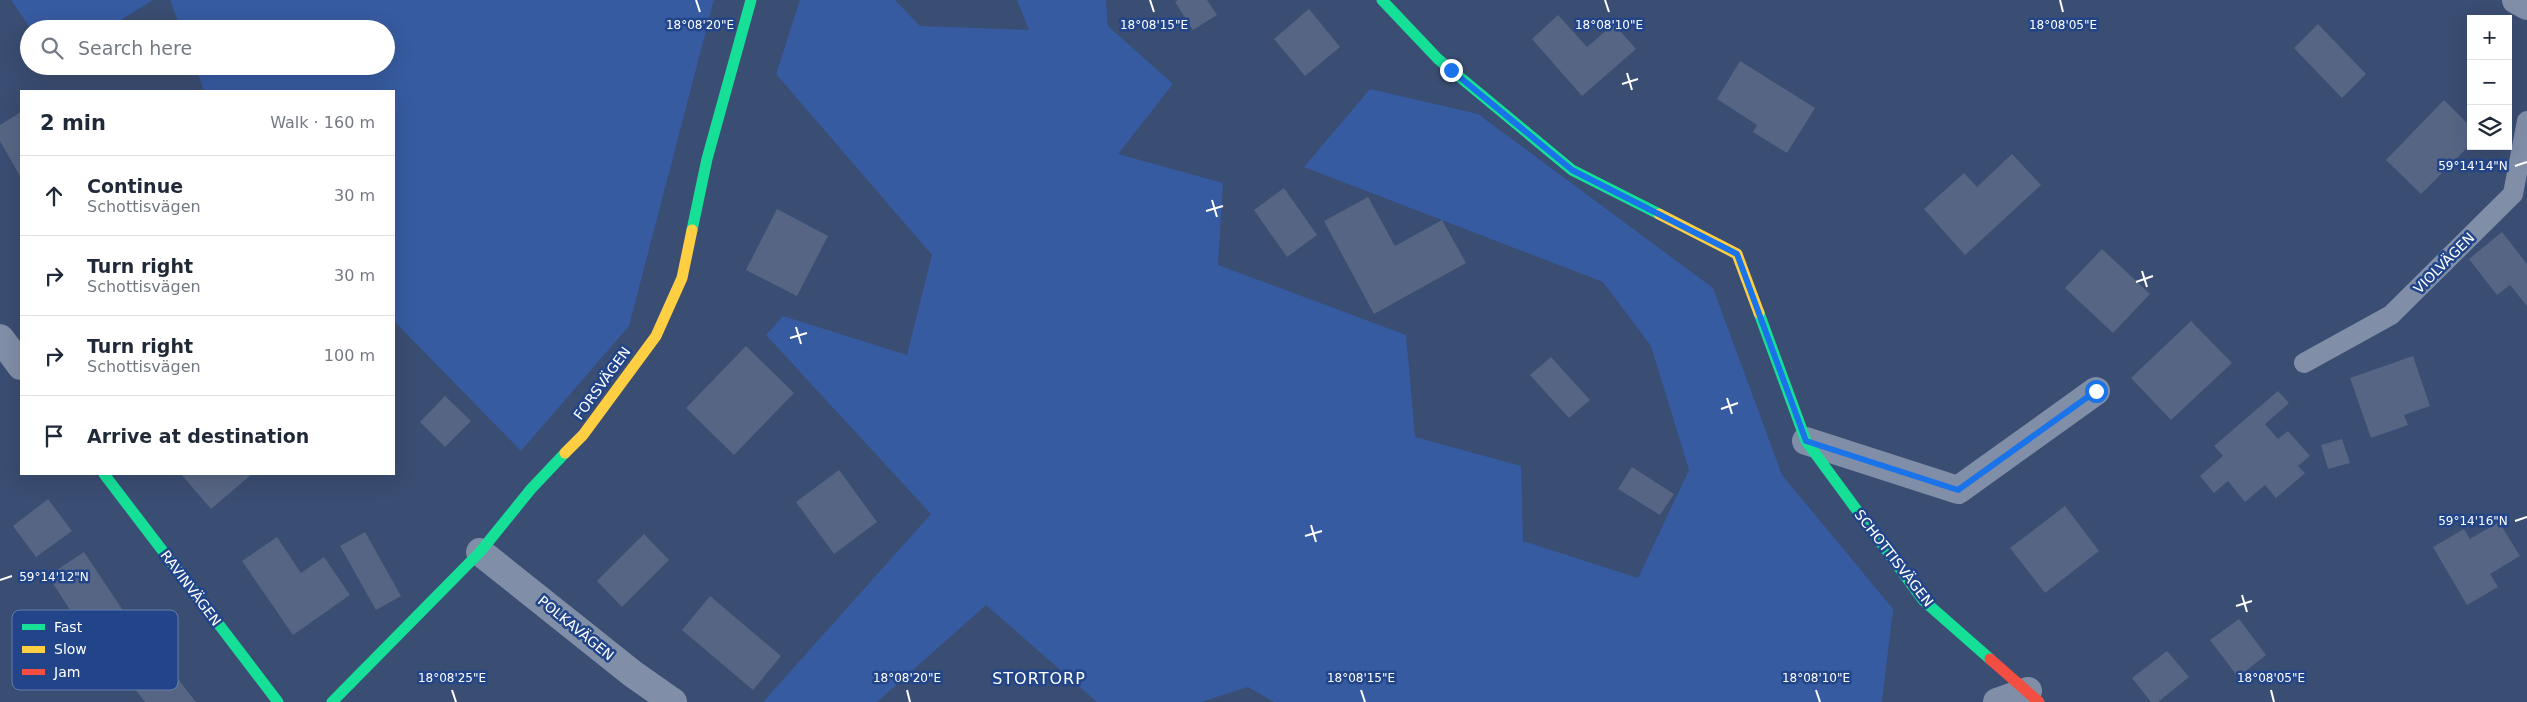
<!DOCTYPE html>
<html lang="en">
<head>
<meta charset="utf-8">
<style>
  body { margin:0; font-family:"DejaVu Sans",sans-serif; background:#f2f2f3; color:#1f2937 }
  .controls { position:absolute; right:15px; top:15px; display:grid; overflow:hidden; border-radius:0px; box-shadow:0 5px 20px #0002 }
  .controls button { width:45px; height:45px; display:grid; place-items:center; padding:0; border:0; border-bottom:1px solid #e0e1e3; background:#fff; color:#1f2937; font:25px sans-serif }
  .stop { position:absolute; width:15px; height:15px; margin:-11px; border:4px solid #1a73e8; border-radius:50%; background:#fff }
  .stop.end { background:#1a73e8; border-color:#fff; box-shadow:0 1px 5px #0008 }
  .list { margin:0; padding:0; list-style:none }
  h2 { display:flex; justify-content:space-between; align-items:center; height:65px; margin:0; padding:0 20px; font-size:21px }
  h2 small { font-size:16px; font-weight:400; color:#747a83 }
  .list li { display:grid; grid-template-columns:32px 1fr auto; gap:15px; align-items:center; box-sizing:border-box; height:80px; padding:0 20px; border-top:1px solid #e0e1e3 }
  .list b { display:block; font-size:19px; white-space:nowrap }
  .list p { margin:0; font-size:16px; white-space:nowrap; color:#747a83 }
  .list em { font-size:16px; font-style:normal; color:#747a83 }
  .icon { flex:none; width:28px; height:28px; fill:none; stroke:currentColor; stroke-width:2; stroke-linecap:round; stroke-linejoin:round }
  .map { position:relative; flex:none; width:2527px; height:702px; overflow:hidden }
  .search { position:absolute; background:#fff; box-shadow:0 5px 20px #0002; left:20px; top:20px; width:375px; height:55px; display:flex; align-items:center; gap:12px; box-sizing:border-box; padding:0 18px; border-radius:28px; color:#747a83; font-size:19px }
  .panel { position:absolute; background:#fff; box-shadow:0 5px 20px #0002; left:20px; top:90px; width:375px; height:385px; border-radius:0px }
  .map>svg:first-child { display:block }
  .green { fill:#375ba0 }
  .building { fill:#566583 }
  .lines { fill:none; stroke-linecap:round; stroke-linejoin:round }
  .lane { stroke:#818ea7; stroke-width:20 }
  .street { stroke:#818ea7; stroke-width:28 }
  .fast { stroke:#16e098; stroke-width:11 }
  .slow { stroke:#ffcf43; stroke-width:11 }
  .jam { stroke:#f24e42; stroke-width:11 }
  .route { stroke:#1a73e8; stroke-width:6 }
  .ticks { fill:none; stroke:#fff; stroke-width:2 }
  .labels { text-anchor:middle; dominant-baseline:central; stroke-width:5; stroke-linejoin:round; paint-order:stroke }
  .street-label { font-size:14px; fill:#fff; stroke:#22458a }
  .quarter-label { font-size:16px; letter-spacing:1px; fill:#fff; stroke:#22458a }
  .key { fill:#22458a; stroke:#647dad; stroke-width:1 }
  .key-label { font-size:14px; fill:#fff }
  .ticks-label { font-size:12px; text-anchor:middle; fill:#fff; stroke:#22458a; stroke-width:5; stroke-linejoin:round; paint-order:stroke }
</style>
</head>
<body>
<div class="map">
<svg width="2527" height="702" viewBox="0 0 2527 702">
  <rect width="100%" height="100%" fill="#3a4d72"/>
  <g class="green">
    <polygon points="11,0 153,0 106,29 31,29"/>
    <polygon points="170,0 714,0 629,326 521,451 394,321 394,91 204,91 195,66 386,66 386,29 181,29"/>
    <polygon points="800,0 895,0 920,26 1029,30 1017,0 1106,0 1108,26 1173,84 1118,154 1223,183 1218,265 1406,335 1415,437 1521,466 1523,541 1638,578 1689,470 1651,346 1603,282 1304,167 1370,89 1478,114 1713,288 1782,475 1893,609 1882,702 1274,702 1248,687 1201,702 1097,702 986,605 877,702 763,702 931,514 766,335 783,316 907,355 932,255 776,74"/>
  </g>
  <g class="building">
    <polygon points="1178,0 1207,0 1217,15 1193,30 1175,2"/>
    <polygon points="1309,9 1340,47 1305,76 1274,39"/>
    <polygon points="1558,15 1587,47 1614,24 1636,49 1582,96 1532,39"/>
    <polygon points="2318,24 2366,74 2342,98 2294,48"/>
    <polygon points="1740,61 1815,108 1787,153 1753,132 1757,125 1717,99"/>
    <polygon points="2444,100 2471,127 2471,144 2421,194 2386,160"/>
    <polygon points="21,112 21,178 0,141 0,125"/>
    <polygon points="2012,154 2041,185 1965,255 1924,209 1964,173 1977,187"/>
    <polygon points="1284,188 1317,235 1287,257 1254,210"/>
    <polygon points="1368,197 1395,246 1442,220 1466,263 1374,314 1324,221"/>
    <polygon points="777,209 828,236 797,296 746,270"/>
    <polygon points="2502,232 2527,264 2527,306 2510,285 2497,295 2469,259"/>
    <polygon points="2102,249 2150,294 2113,333 2065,288"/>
    <polygon points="2191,321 2232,363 2171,420 2131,378"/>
    <polygon points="746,346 794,393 734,455 686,408"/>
    <polygon points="2413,356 2430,406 2404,415 2408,425 2371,438 2350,378"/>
    <polygon points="1551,357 1590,400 1569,418 1530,375"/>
    <polygon points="2278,391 2289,403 2265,424 2278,439 2288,431 2310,456 2298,466 2305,473 2276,498 2265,485 2245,502 2228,481 2214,493 2200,476 2223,456 2214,446"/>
    <polygon points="445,396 471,421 445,447 420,422"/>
    <polygon points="2342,439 2350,463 2328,469 2321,445"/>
    <polygon points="1632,467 1674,494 1660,515 1618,489"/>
    <polygon points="839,470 877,522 834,554 796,502"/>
    <polygon points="181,474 252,474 211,509"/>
    <polygon points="48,499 72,531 36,557 13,526"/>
    <polygon points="2065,506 2099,551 2045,593 2010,548"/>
    <polygon points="2499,522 2520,556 2490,574 2498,587 2467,605 2433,547 2464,529 2470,539"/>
    <polygon points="365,532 401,596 376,610 340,546"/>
    <polygon points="644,534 669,560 622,607 597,581"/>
    <polygon points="277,537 301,573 324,557 350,595 293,635 242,561"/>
    <polygon points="84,552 130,621 93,645 48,576"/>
    <polygon points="710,596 781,656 753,690 682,630"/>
    <polygon points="2239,619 2266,655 2238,677 2210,640"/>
    <polygon points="2167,651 2189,677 2158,702 2151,702 2132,678"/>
    <polygon points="167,665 196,702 145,702 135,689"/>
  </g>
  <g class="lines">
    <polyline class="lane" points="2304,363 2391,315 2513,194 2527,121"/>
    <g class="street">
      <polyline points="2516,0 2527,6"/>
      <polyline points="0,338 21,366"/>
      <polyline points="1806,441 1958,490 2096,391"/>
      <polyline points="480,552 633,674 673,702"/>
      <polyline points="1997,702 2028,691"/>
    </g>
    <g class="fast">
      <polyline points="1382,0 1438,59 1572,170 1659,214"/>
      <polyline points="692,230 707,159 751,0"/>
      <polyline points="1759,313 1806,441 1923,600 1990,659"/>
      <polyline points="104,474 278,702"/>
      <polyline points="332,702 480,552 531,489 565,453"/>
    </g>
    <g class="slow">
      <polyline points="1659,214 1737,254 1759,313"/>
      <polyline points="565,453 583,435 656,336 682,278 692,230"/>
    </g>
    <polyline class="jam" points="1990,659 2039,702"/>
  </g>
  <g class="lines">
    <polyline class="route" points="1451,70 1572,170 1737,254 1806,441 1958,490 2096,391"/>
  </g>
  <path class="ticks" d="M696 0 700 12M1150 0 1154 12M1605 0 1609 12M2060 0 2063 12M1627 73 1632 90M1622 84 1638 79M2515 166 2527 162M1212 200 1217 217M1206 211 1223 206M2142 271 2147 287M2136 282 2153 276M796 327 801 344M790 338 807 333M1727 398 1732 414M1721 409 1738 403M2515 521 2527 517M1311 525 1316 542M1305 536 1322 531M0 580 12 576M2242 595 2247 612M2236 606 2252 601M452 690 456 702M907 690 910 702M1361 690 1365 702M1816 690 1820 702M2271 690 2274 702"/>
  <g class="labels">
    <g class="street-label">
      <text transform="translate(2444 263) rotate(-45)">VIOLVÄGEN</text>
      <text transform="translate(602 383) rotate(-54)">FORSVÄGEN</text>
      <text transform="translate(1894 558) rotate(52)">SCHOTTISVÄGEN</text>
      <text transform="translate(191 588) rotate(53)">RAVINVÄGEN</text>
      <text transform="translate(576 628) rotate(39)">POLKAVÄGEN</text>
    </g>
    <g class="quarter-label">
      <text x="1039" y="678">STORTORP</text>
    </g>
  </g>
  <rect x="12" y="610" width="166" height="80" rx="8" class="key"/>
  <rect x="22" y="624" width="23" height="6" fill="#16e098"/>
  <rect x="22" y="646" width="23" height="7" fill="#ffcf43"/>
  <rect x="22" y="669" width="23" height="6" fill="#f24e42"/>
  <g class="key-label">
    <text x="54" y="632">Fast</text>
    <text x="54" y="654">Slow</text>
    <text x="54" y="677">Jam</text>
  </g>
  <g class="ticks-label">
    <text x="700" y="29">18°08'20"E</text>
    <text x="1154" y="29">18°08'15"E</text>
    <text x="1609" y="29">18°08'10"E</text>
    <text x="2063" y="29">18°08'05"E</text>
    <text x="2473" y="170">59°14'14"N</text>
    <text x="2473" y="525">59°14'16"N</text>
    <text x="54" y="581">59°14'12"N</text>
    <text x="452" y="682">18°08'25"E</text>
    <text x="907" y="682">18°08'20"E</text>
    <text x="1361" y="682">18°08'15"E</text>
    <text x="1816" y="682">18°08'10"E</text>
    <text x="2271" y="682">18°08'05"E</text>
  </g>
</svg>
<div class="controls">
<button>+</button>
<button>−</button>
<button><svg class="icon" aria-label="layers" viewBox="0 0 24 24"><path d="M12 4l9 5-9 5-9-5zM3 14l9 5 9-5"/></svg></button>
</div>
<div class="stop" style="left:2096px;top:391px"></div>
<div class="stop end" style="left:1451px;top:70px"></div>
<div class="search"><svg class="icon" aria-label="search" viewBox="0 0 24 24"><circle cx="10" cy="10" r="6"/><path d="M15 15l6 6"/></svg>Search here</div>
<section class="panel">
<h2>2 min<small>Walk · 160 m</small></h2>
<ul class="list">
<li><svg class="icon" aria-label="ahead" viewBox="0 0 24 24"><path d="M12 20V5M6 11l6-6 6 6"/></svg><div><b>Continue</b><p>Schottisvägen</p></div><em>30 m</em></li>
<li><svg class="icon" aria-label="right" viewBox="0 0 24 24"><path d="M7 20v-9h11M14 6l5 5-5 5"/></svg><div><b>Turn right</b><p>Schottisvägen</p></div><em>30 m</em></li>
<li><svg class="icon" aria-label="right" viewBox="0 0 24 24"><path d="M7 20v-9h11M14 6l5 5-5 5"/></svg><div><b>Turn right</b><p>Schottisvägen</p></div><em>100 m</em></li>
<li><svg class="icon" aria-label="arrive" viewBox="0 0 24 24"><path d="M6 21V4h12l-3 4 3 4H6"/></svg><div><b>Arrive at destination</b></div></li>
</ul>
</section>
</div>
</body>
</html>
